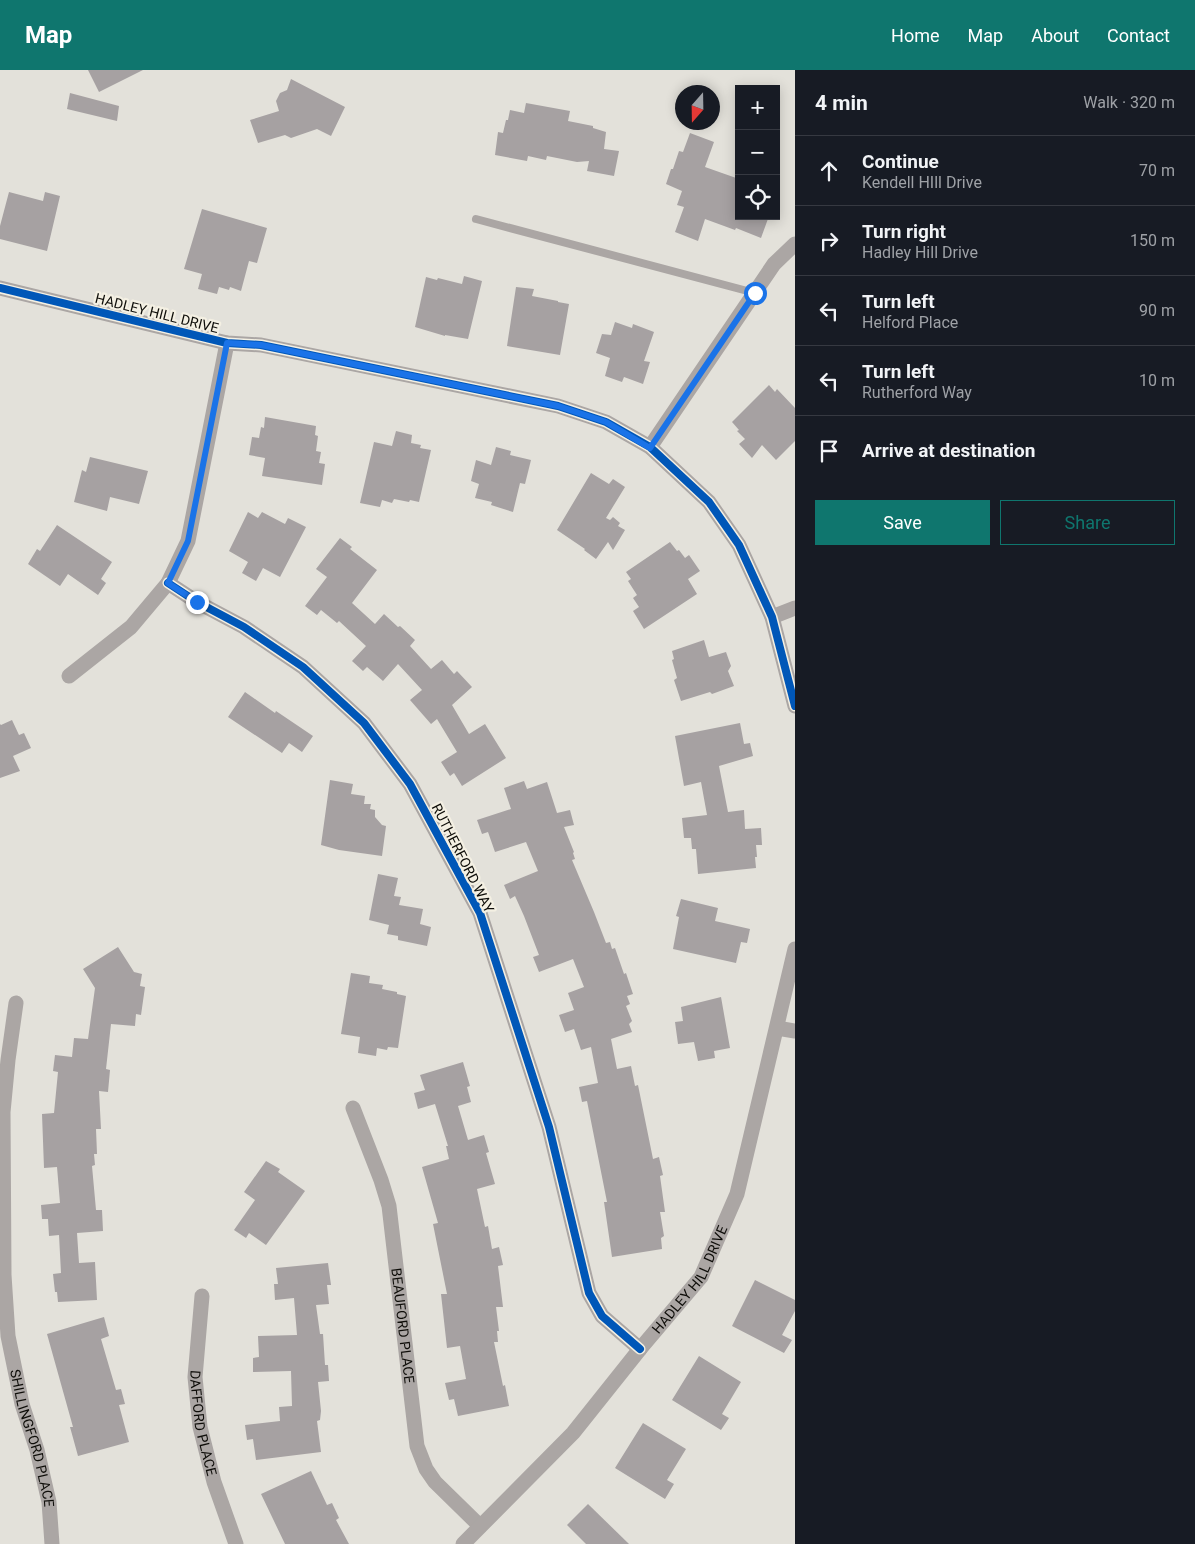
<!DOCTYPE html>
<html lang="en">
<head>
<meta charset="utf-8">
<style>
  body { margin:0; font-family:Roboto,sans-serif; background:#242831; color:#f1f3f6 }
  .controls { position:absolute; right:15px; top:15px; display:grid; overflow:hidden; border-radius:0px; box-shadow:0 2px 12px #0003 }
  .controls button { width:45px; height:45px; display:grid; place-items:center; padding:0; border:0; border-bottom:1px solid #363941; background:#171b24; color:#f1f3f6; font:25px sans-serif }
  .compass { position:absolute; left:675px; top:15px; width:45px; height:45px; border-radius:50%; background:#171b24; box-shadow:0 2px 12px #0003; rotate:200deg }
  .stop { position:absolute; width:15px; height:15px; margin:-11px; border:4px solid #1a73e8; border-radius:50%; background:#fff }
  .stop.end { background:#1a73e8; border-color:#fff; box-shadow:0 1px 5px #0008 }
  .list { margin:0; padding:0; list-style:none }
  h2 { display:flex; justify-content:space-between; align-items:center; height:65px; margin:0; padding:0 20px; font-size:21px }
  h2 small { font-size:16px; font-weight:400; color:#9ea1a6 }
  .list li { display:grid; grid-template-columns:32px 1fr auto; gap:15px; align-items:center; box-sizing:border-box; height:70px; padding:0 20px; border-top:1px solid #363941 }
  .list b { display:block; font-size:19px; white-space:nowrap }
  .list p { margin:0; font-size:16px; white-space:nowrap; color:#9ea1a6 }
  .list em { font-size:16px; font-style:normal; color:#9ea1a6 }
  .actions { display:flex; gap:10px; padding:15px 20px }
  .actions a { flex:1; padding:11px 0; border:1px solid #0f766e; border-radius:0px; text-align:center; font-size:18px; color:#0f766e }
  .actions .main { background:#0f766e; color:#fff }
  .icon { flex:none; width:28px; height:28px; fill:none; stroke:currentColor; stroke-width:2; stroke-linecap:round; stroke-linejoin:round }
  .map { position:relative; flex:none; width:795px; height:1474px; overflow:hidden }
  header { display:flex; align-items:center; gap:30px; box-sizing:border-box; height:70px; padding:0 25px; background:#0f766e; color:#fff }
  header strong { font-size:24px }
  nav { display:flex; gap:28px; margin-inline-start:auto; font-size:18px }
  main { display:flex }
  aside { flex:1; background:#171b24 }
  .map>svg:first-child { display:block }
  .building { fill:#a6a1a2 }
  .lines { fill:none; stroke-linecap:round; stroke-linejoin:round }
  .lane { stroke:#aba6a4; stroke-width:8 }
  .street { stroke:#aba6a4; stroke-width:15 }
  .cycleway-casing { stroke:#f4f0e3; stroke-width:11 }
  .cycleway { stroke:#0057b8; stroke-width:8 }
  .route { stroke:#1a73e8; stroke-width:6 }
  .labels { text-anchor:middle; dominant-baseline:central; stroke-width:4.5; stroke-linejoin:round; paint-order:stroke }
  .street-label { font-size:14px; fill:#0e0d09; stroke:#f4f0e3 }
</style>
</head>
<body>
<header>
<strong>Map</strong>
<nav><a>Home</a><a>Map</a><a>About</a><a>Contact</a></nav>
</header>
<main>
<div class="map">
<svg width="795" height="1474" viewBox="0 0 795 1474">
  <rect width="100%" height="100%" fill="#e3e1da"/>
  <g class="building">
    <polygon points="88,0 143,0 99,22"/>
    <polygon points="291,9 345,37 331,66 317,59 291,68 285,65 258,73 250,50 279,41 276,31 280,23 287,20"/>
    <polygon points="70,23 119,36 117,51 67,39"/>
    <polygon points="526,33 570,41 568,51 593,56 593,58 606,62 604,79 619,81 614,106 587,101 589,91 577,92 547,86 546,90 528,86 527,91 495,85 498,62 503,63 506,50 508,50 510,40 524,43"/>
    <polygon points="690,63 714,72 705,97 739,109 739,146 769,146 761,168 736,158 735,160 705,149 698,171 675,162 684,137 677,135 682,121 666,114 671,99 673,99 679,81 683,82"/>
    <polygon points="9,122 43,131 45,122 60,126 47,181 0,169 0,156"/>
    <polygon points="202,139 267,158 257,193 249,191 241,221 230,217 229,220 219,217 217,224 198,219 202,204 184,199"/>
    <polygon points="464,206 482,211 468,269 445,265 445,266 415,257 426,207 437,210 438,208 462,214"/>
    <polygon points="516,217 534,219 532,226 558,231 558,232 569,234 560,285 507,276"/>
    <polygon points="615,252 632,258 633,254 654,262 644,291 650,292 643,314 624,307 622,312 605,306 610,288 596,283 602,264 611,265"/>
    <polygon points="769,315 775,322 777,319 795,338 795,371 776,390 762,375 752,388 739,374 745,369 737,361 739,360 732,352"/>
    <polygon points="265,347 316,356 315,365 318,366 316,381 321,382 319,393 325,394 322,415 262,406 265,388 249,385 252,367 259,368 261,357 264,358"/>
    <polygon points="396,361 412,365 411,373 421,375 420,378 431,380 419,432 410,430 409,432 394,429 392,433 382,430 380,437 360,433 374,372 392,376"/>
    <polygon points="496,377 511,381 510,385 531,390 525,414 520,413 513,442 491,435 492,432 475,428 479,414 471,411 476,390 491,395"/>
    <polygon points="90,387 148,401 139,434 110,427 107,441 74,432 82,400 86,402"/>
    <polygon points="591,403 609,414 613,409 625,417 606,448 610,450 613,447 620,453 618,456 625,460 613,480 608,472 596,489 584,480 585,479 557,460"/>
    <polygon points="248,442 258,448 262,442 285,454 288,448 306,457 280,507 263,498 256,511 242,503 248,492 229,481"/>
    <polygon points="57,455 112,492 101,509 106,513 98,525 68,504 60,516 28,494 37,479 40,481"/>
    <polygon points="340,468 352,477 350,479 377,500 352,533 375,554 384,544 398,557 400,556 415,570 410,576 431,599 442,590 454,604 457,601 472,617 452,635 469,664 485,654 506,688 462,716 454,703 450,706 441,692 457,682 437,649 431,654 410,630 422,620 398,594 383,611 367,597 363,601 352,591 366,576 339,551 337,553 321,540 317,545 305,536 327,507 316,499"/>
    <polygon points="670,472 677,481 679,480 685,488 689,485 700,501 688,509 697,524 644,559 633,541 639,537 633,528 637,525 628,511 631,509 626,502"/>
    <polygon points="704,570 709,587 726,582 731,596 728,601 734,616 712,624 710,622 681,631 674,610 677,608 672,590 674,589 672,581"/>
    <polygon points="245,622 275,643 276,641 313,666 302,682 289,673 282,683 228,647"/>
    <polygon points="12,650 19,665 24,663 31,678 13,686 20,701 0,708 0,654 1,655"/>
    <polygon points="740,653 744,674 750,673 753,686 719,696 728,742 744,740 745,759 761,758 762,775 756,775 757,787 755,787 756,798 698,804 696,779 692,779 691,768 684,768 682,748 707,745 701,712 684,716 675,666"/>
    <polygon points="330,710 353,714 351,724 365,726 364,734 371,734 370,739 375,740 375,747 382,755 386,756 382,786 339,780 321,775"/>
    <polygon points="524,711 527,719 547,712 557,743 570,740 574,755 564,757 574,782 573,783 575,789 572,790 594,842 606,873 610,872 612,879 615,878 624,904 626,903 633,924 627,926 630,934 626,936 632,951 629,954 632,962 611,969 617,999 631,996 635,1016 638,1015 653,1089 659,1087 663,1105 660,1106 665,1142 660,1142 664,1166 661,1168 662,1179 612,1187 604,1132 607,1132 587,1031 582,1032 579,1017 598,1013 591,977 581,980 574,959 565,962 559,945 574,940 568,923 584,917 573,889 539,902 533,887 539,885 524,846 515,826 510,829 504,815 538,801 526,772 495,782 488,762 482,764 477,750 511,739 504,718"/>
    <polygon points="378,804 398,808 394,826 401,827 399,835 423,839 420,854 431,857 427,876 398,870 398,866 387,864 389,855 369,850"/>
    <polygon points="681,829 718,838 715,851 750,859 747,873 741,872 736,893 673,879 679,847 676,846"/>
    <polygon points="118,877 134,902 142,904 140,916 145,917 141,945 136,944 135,956 111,954 106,999 110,1000 108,1022 99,1021 101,1059 96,1059 97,1084 94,1084 95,1095 92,1096 96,1140 102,1140 103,1161 77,1163 79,1193 95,1192 97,1230 58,1232 57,1222 55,1222 53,1204 61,1203 59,1165 49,1166 48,1149 42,1149 41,1135 60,1133 57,1097 44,1098 42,1044 54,1043 58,1002 53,1001 55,985 72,987 74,968 88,969 95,918 83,899"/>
    <polygon points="351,903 370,906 369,913 383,915 382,919 397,922 397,924 406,926 398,978 388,977 387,980 377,978 376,986 358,983 360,967 341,964"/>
    <polygon points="721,927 730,978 714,981 715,988 698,991 694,972 678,974 675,952 683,951 681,937"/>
    <polygon points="463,992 470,1016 467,1017 471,1032 458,1036 468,1070 484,1065 489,1082 486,1083 495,1114 477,1119 485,1157 488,1156 492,1179 499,1177 503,1195 498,1196 503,1237 496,1237 499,1261 497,1261 498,1272 494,1272 503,1316 505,1315 509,1336 458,1346 454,1329 449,1330 445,1313 466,1309 460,1276 447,1278 441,1224 447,1224 433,1154 438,1153 422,1097 449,1089 446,1076 448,1076 435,1034 418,1039 414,1023 425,1020 420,1005"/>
    <polygon points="266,1091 280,1099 278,1102 305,1121 266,1175 249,1163 246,1168 234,1160 255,1130 244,1122"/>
    <polygon points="328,1193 331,1215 327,1215 329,1234 316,1235 320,1264 323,1264 325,1295 328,1295 329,1311 318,1312 321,1341 320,1350 317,1351 321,1382 256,1390 253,1369 247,1370 245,1355 280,1351 279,1337 292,1336 291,1301 253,1302 253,1288 259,1287 258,1266 297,1265 294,1228 275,1230 274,1214 278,1214 276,1198"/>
    <polygon points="755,1210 795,1230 795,1241 782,1265 792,1270 784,1283 732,1256"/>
    <polygon points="104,1247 109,1266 101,1269 116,1320 121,1319 125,1334 119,1335 129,1372 78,1386 70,1357 73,1357 47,1264"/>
    <polygon points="699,1286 741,1312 722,1344 729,1348 721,1360 672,1330"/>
    <polygon points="643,1353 686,1379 667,1410 674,1414 665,1429 615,1398"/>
    <polygon points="311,1401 327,1435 332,1433 339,1448 336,1450 349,1474 285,1474 261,1424"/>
    <polygon points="588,1434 629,1474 586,1474 567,1455"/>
  </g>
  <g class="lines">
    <polyline class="lane" points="476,149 755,223"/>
    <g class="street">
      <polyline points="0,218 227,273 261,275 558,336 606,352 650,377 709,432 739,475 772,547 795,636"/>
      <polyline points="650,377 774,194 795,174"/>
      <polyline points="168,513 197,532 244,557 303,597 364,653 410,714 480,843 549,1057 589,1223 602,1246 640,1279"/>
      <polyline points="772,547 795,538"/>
      <polyline points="69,606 131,557 168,513 188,471 227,273"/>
      <path id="s1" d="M16 933 8 990 3 1042 4 1205 8 1266 22 1334 37 1380 49 1432 52 1474"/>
      <polyline points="777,958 795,961"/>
      <path id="s2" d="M353 1038 381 1110 389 1136 417 1376 426 1399 435 1412 480 1456"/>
      <path id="s3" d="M202 1226 195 1307 200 1357 214 1412 236 1474"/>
      <path id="s4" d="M463 1474 573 1363 640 1279 701 1207 737 1124 795 879"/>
    </g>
    <g class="cycleway-casing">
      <g id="cycleway">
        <polyline points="0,218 227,273 261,275 558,336 606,352 650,377 709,432 739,475 772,547 795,636"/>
        <polyline points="168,513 197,532 244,557 303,597 364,653 410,714 480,843 549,1057 589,1223 602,1246 640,1279"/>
      </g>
    </g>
    <use href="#cycleway" class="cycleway"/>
  </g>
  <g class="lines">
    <polyline class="route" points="197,532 168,513 188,471 227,273 261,275 558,336 606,352 650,378 755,223"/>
  </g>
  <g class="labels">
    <g class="street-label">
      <text transform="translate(157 243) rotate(14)">HADLEY HILL DRIVE</text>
      <text transform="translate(463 788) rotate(63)">RUTHERFORD WAY</text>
      <text stroke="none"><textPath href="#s4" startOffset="350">HADLEY HILL DRIVE</textPath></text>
      <text stroke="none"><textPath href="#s2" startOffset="225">BEAUFORD PLACE</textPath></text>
      <text stroke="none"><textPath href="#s3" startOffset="128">DAFFORD PLACE</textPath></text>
      <text stroke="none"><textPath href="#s1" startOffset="439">SHILLINGFORD PLACE</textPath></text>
    </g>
  </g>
</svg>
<div class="controls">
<button>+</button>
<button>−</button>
<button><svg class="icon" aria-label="locate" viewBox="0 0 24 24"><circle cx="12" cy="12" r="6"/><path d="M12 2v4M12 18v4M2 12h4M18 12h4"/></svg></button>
</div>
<svg class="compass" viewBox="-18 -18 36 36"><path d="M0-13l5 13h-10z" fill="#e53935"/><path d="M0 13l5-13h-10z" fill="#9ea1a6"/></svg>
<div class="stop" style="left:755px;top:223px"></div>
<div class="stop end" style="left:197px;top:532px"></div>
</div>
<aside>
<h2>4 min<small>Walk · 320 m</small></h2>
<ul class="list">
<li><svg class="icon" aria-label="ahead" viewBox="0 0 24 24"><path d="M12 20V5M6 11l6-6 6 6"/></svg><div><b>Continue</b><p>Kendell HIll Drive</p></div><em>70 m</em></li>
<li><svg class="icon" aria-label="right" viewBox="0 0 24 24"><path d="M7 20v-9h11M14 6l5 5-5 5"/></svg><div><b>Turn right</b><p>Hadley Hill Drive</p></div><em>150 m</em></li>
<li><svg class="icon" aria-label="left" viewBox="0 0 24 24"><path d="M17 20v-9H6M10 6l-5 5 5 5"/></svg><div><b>Turn left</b><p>Helford Place</p></div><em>90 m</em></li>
<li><svg class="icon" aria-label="left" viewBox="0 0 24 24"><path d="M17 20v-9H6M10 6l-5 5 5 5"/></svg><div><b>Turn left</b><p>Rutherford Way</p></div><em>10 m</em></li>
<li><svg class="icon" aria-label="arrive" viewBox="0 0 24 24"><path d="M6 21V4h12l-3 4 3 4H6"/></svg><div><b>Arrive at destination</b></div></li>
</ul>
<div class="actions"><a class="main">Save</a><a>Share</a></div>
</aside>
</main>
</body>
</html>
